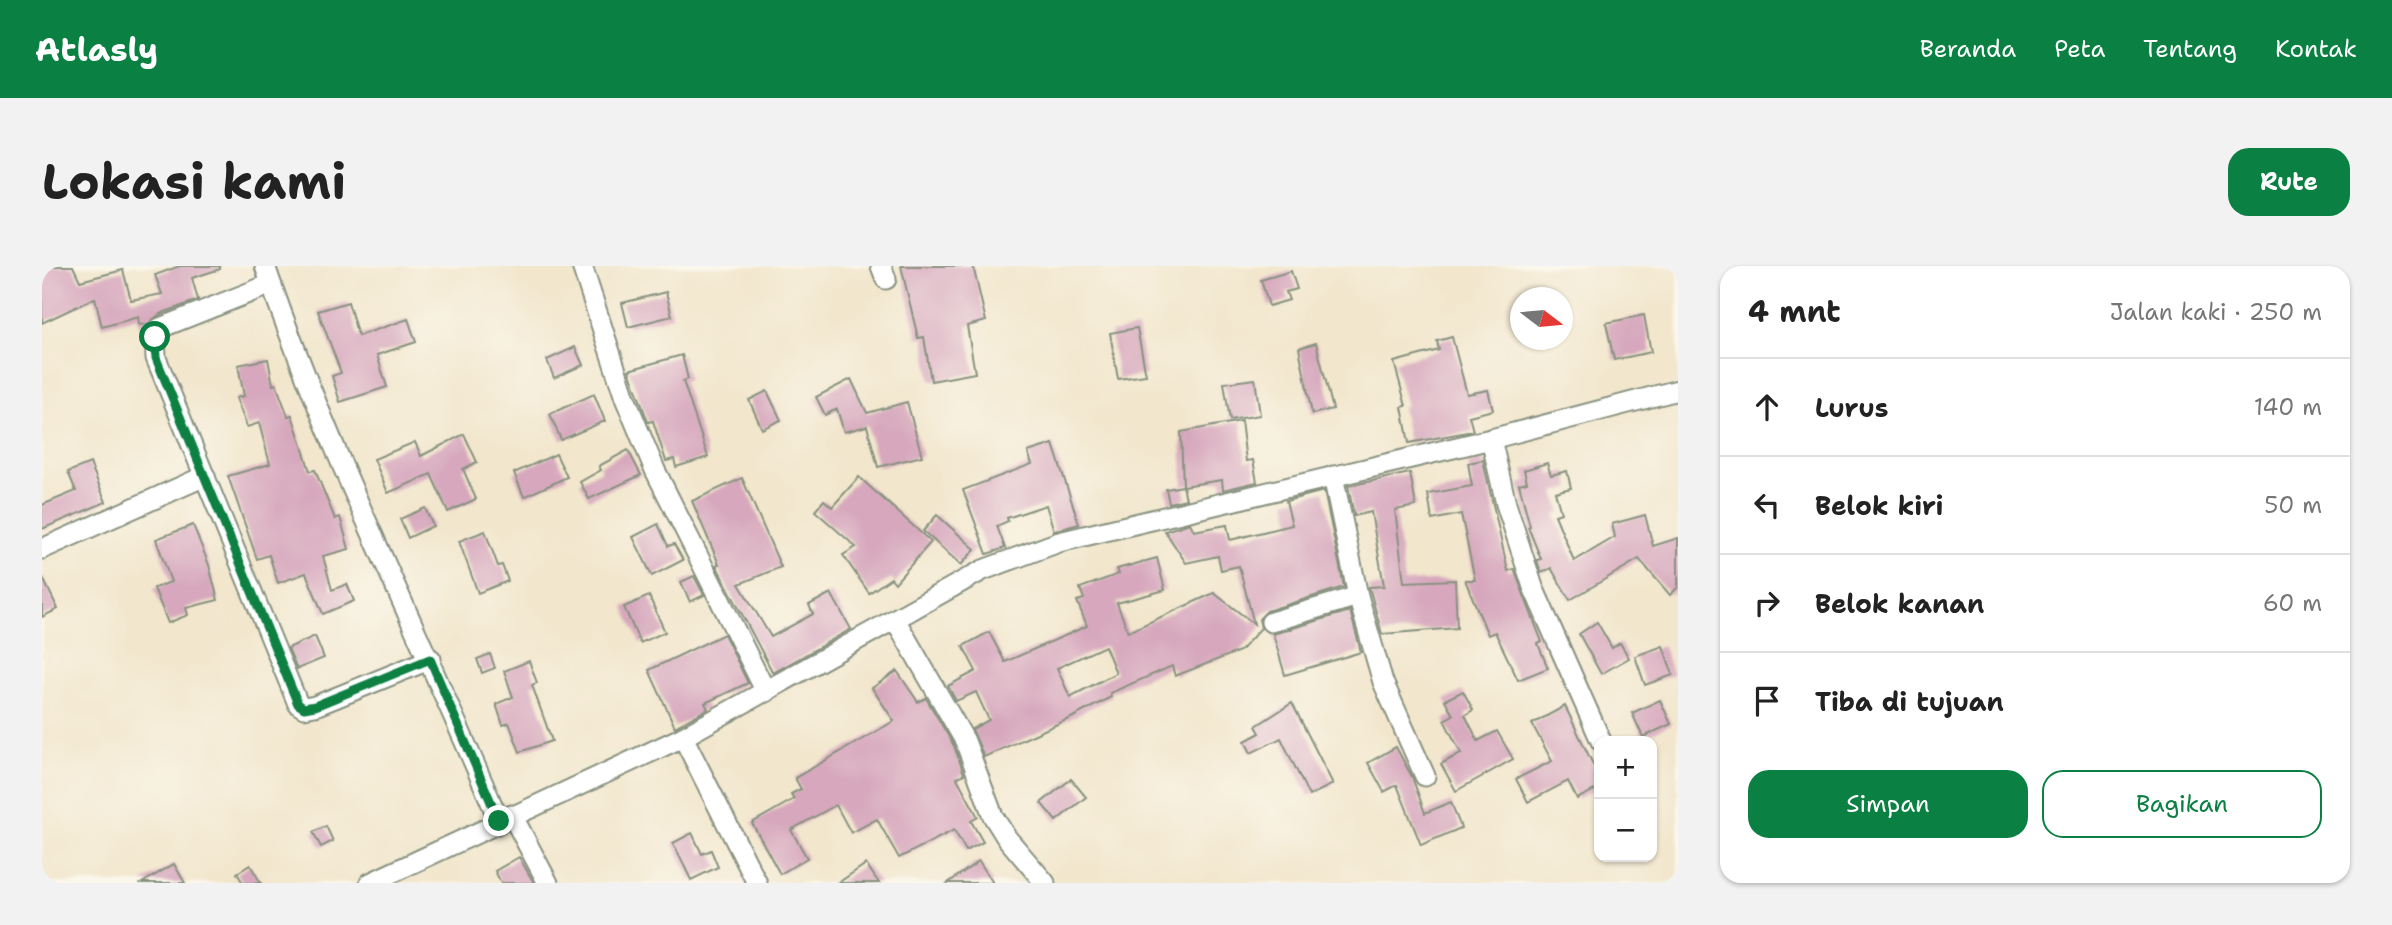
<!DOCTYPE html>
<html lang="id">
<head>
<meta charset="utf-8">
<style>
  body { margin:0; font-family:"Shantell Sans",sans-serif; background:#f2f2f2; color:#222 }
  .controls { position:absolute; right:21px; bottom:21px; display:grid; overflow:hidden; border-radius:14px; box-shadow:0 2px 5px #0004 }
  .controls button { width:63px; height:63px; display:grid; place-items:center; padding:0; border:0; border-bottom:2px solid #e0e0e0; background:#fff; color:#222; font:35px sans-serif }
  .compass { position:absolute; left:1468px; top:21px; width:63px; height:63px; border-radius:50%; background:#fff; box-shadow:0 2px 5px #0004; rotate:106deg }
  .stop { position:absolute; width:21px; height:21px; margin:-16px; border:5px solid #0b8043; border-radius:50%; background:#fff }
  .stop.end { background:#0b8043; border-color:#fff; box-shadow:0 2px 7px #0008 }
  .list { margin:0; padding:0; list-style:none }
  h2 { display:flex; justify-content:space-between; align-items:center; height:91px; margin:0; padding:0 28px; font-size:30px }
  h2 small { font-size:23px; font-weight:400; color:#767676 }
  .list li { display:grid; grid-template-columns:46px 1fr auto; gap:21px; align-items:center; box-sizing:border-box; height:98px; padding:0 28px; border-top:2px solid #e0e0e0 }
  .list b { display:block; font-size:26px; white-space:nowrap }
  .list em { font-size:23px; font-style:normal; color:#767676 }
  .actions { display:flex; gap:14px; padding:21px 28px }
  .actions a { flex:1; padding:16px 0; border:2px solid #0b8043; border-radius:21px; text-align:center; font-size:24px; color:#0b8043 }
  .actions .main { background:#0b8043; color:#fff }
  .icon { flex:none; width:38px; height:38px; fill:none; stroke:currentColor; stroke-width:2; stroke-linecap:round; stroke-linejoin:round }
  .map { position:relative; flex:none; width:1636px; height:617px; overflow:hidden; border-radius:21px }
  header { display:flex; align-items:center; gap:42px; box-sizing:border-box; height:98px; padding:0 35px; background:#0b8043; color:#fff }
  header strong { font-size:33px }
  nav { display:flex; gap:38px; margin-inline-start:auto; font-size:24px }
  .intro { display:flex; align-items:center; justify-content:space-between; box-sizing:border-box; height:168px; padding:0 42px }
  h1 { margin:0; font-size:49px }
  .button { padding:18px 32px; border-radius:21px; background:#0b8043; color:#fff; font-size:24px; font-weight:700 }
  main { display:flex; gap:42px; padding:0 42px }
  aside { flex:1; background:#fff; border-radius:21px; box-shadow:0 2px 5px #0004 }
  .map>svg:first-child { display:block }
  .building { fill:#d7a8bd; fill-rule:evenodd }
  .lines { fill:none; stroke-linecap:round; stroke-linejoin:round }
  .street-casing { stroke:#889280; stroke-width:23 }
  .street { stroke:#fff; stroke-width:19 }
  .route { stroke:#0b8043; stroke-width:9 }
</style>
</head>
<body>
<header>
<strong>Atlasly</strong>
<nav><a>Beranda</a><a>Peta</a><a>Tentang</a><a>Kontak</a></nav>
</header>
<div class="intro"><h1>Lokasi kami</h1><a class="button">Rute</a></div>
<main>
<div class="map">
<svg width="1636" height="617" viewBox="0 0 1636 617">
  <rect width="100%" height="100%" fill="#fbf7ec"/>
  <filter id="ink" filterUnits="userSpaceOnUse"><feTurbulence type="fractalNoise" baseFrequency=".0143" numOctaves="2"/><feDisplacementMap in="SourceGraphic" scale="14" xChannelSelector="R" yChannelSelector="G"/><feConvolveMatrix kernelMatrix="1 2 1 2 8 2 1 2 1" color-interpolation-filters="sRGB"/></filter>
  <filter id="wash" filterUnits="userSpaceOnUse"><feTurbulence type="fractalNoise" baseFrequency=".00686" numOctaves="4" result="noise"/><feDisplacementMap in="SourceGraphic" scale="28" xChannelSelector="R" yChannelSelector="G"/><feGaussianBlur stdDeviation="1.57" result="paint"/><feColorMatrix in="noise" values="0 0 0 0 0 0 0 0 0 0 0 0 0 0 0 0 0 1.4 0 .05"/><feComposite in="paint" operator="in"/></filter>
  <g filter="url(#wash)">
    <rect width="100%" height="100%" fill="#f2e6cc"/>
    <g id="blocks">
      <g class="building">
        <polygon points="0,0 31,0 38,15 81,4 89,34 120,28 113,9 138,0 178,0 178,3 150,12 156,34 118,48 106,58 97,59 96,51 60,61 53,32 0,57"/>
        <polygon points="859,0 931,0 944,55 925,60 933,107 889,115 882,71 876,72"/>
        <polygon points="1249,5 1255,23 1244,26 1247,34 1227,40 1219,14"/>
        <polygon points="624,26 630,50 586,61 580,37"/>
        <polygon points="306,36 316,70 366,53 374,76 335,89 345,121 298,136 290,110 299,107 276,45"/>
        <polygon points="1602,49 1609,86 1572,94 1564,57"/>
        <polygon points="1095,62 1104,109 1076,113 1068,67"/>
        <polygon points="1410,71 1425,128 1446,124 1451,144 1427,150 1431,165 1367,177 1360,141 1364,140 1352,96 1397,84 1395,75"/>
        <polygon points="1274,77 1291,143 1270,148 1257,82"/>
        <polygon points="533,81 541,99 512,112 505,94"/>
        <polygon points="640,89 646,113 641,115 666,191 634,201 632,193 624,195 611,155 606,156 587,104"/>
        <polygon points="226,93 231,119 234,118 246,150 250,149 268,205 273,204 293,253 298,251 307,283 281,290 290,324 305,318 312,335 281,348 264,307 236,317 227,289 215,293 186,210 228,198 217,157 205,161 194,132 202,130 196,99"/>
        <polygon points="809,113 825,147 865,136 880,190 836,201 825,160 802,166 795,143 783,149 774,131"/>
        <polygon points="1213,113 1218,149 1188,154 1182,117"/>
        <polygon points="725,125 739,154 720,163 707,134"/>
        <polygon points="552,128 563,155 519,174 508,148"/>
        <polygon points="1199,155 1204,195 1211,194 1215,216 1181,224 1180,214 1141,220 1139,166"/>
        <polygon points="422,168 435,196 421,203 434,233 406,246 389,208 346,227 332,193 373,176 379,190"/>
        <polygon points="1011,178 1037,258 1012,265 1004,239 965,252 966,255 955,260 963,282 945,288 921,224 990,198 986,186"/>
        <polygon points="586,184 599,209 547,233 538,216 559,204 557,200"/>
        <polygon points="514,188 525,211 482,231 472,207"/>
        <polygon points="1441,194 1466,305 1472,303 1500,376 1496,378 1506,402 1476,414 1453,366 1446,369 1423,314 1433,314 1419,248 1390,254 1386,228 1430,220 1426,197"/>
        <polygon points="48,197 64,236 0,263 0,239 34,225 26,206"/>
        <polygon points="1505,197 1509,209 1525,205 1529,222 1513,226 1519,247 1513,249 1532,295 1573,271 1570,258 1603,249 1611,280 1636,272 1636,321 1628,329 1597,293 1528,334 1509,302 1499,307 1495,294 1499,293 1486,261 1488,260 1477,218 1485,216 1482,204"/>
        <polygon points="1368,207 1374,240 1353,244 1362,316 1413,314 1415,362 1340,368 1327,321 1342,320 1329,246 1312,250 1306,220"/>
        <polygon points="817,211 889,276 853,317 849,312 827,327 801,289 814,281 773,245 782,234 790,241"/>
        <polygon points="700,212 739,301 697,318 729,371 771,348 767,339 789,327 809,363 731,407 674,299 677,298 650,235"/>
        <polygon points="1141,220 1144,233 1127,237 1124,223"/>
        <path d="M1282 225 1302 321 1225 345 1217 353 1219 362 1198 385 1133 410 1130 400 1068 427 1069 431 1031 451 942 491 930 463 947 454 934 426 914 435 906 420 934 405 921 380 947 366 963 396 1045 360 1035 335 1042 333 1038 322 1077 308 1075 303 1115 292 1123 324 1075 337 1086 366 1172 327 1212 358 1197 300 1179 304 1176 290 1144 297 1123 265 1148 257 1152 265 1185 259 1188 274 1250 259 1244 235ZM1063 380 1074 407 1028 431 1015 402Z"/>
        <polygon points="383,242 391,260 366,272 358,253"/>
        <polygon points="895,249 933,283 919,299 881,265"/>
        <polygon points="616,258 626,280 632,278 641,294 610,310 591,271"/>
        <polygon points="151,259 167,299 176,334 144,342 146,349 126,357 112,322 129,316 114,273"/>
        <polygon points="443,265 456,300 460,299 466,315 436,327 417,275"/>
        <polygon points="0,310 16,343 0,351"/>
        <polygon points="652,310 662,329 648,336 639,316"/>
        <polygon points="607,330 623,366 598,377 582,341"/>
        <polygon points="1308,345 1319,386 1243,409 1231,368"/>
        <polygon points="1555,356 1570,382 1578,377 1587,392 1559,408 1537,368"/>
        <polygon points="682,368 706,417 663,437 666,443 633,461 607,404"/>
        <polygon points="273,370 282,392 255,403 246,382"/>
        <polygon points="1621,380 1631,409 1603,419 1593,390"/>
        <polygon points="448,388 453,402 440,407 435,393"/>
        <polygon points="487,395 495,417 490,419 510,475 478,486 467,457 461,459 454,438 471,431 462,405"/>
        <polygon points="855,405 876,436 884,432 912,480 922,508 915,512 936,551 929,555 941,576 924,585 912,564 857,592 835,553 809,567 794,539 749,564 765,592 738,608 710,557 752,533 749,528 759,523 753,512 852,455 830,422"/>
        <polygon points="1421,425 1431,444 1423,449 1436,475 1455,465 1471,493 1414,525 1399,498 1419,487 1402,454 1411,449 1403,434"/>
        <polygon points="1618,434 1629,458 1601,471 1590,447"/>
        <polygon points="1250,437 1291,518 1267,530 1239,472 1209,487 1203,475 1218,467 1214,460"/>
        <polygon points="1523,440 1557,511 1557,522 1535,533 1526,515 1486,536 1474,513 1510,495 1490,458"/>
        <polygon points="1354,481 1370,511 1383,547 1409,536 1419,562 1379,579 1355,519 1342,526 1326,497"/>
        <polygon points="1029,513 1044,531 1014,555 999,537"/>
        <polygon points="284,560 291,575 279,581 271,566"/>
        <polygon points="650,567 660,588 669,584 676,601 649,614 631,577"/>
        <polygon points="477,591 492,617 459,617 453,605"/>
        <polygon points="937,595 951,617 906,617"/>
        <polygon points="132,598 143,617 100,617"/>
        <polygon points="824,598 837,617 796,617"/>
        <polygon points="208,599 219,617 201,617 195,607"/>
      </g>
    </g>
  </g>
  <g filter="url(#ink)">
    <use href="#blocks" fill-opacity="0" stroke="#889280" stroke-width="2"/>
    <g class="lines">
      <g class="street-casing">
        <g id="street">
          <path d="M223 0C288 190 379 370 457 555"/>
          <polyline points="540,0 583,132 613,204 724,426"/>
          <polyline points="839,0 844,13"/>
          <polyline points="229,18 118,62 113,70 114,92 256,438 262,442 273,440 389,393"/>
          <polyline points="1449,173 1464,238 1491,321 1559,475"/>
          <polyline points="1291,210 1316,330 1341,416 1383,510"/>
          <polyline points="0,283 163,210"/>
          <polyline points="854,355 923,475 951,550 964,571 1003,617"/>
          <polyline points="1229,356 1316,330"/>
          <polyline points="641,471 715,617"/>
          <polyline points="470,549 506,617"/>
          <polyline points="328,617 641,471 941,304 1017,276 1449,173 1636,124"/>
        </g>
      </g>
      <use href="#street" class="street"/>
    </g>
  </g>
  <g class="lines" filter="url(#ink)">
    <polyline class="route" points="113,71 114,92 256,438 262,442 273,440 388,393 457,555"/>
  </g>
</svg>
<div class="controls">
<button>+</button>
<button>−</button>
</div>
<svg class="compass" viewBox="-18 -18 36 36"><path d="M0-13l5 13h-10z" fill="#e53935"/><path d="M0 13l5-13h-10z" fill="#767676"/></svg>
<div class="stop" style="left:113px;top:71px"></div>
<div class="stop end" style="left:457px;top:555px"></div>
</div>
<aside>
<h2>4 mnt<small>Jalan kaki · 250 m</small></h2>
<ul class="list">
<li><svg class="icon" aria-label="ahead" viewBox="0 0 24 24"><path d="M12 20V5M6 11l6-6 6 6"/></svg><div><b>Lurus</b></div><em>140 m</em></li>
<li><svg class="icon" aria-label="left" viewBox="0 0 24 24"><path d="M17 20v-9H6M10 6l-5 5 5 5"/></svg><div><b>Belok kiri</b></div><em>50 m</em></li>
<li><svg class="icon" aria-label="right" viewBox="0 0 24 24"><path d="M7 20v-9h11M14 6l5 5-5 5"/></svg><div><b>Belok kanan</b></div><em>60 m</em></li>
<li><svg class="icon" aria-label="arrive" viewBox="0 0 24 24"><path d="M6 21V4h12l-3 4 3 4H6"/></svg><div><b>Tiba di tujuan</b></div></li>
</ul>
<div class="actions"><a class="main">Simpan</a><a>Bagikan</a></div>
</aside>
</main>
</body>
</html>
